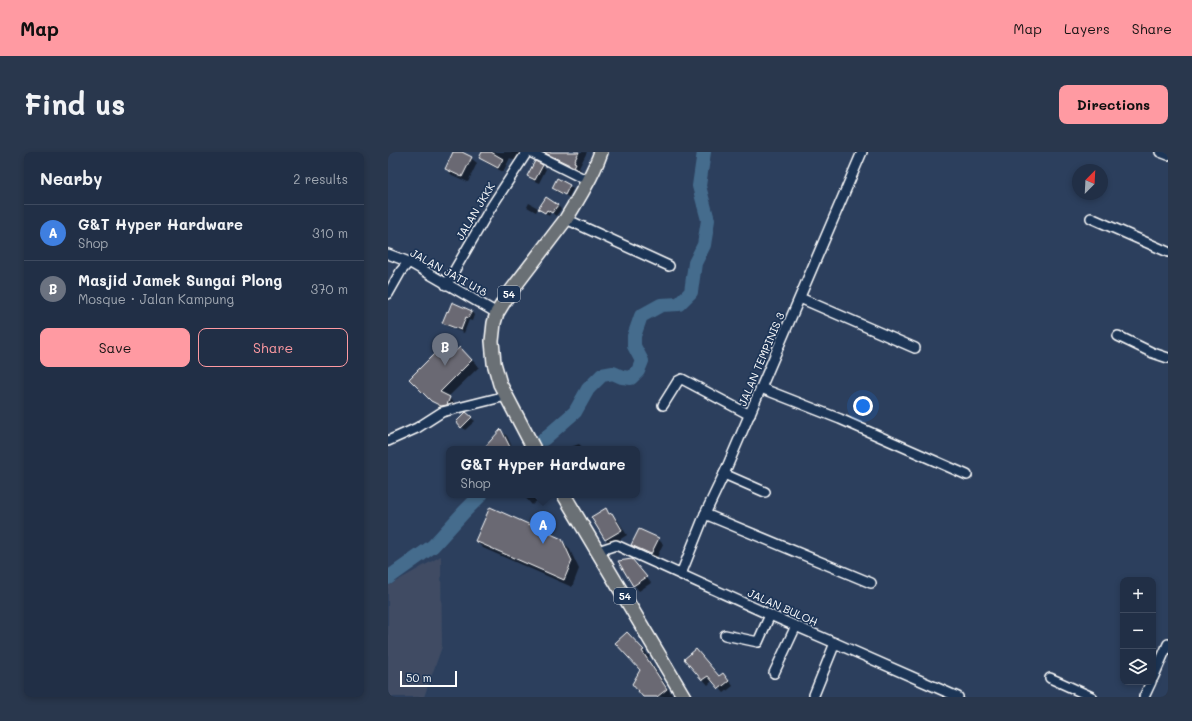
<!DOCTYPE html>
<html lang="en">
<head>
<meta charset="utf-8">
<style>
  body { margin:0; font-family:Mali,sans-serif; background:#29374d; color:#f1f3f6 }
  .controls { position:absolute; right:12px; bottom:12px; display:grid; overflow:hidden; border-radius:8px; box-shadow:0 2px 6px #0003 }
  .controls button { width:36px; height:36px; display:grid; place-items:center; padding:0; border:0; border-bottom:1px solid #3e4a5f; background:#212f46; color:#f1f3f6; font:20px sans-serif }
  .compass { position:absolute; left:684px; top:12px; width:36px; height:36px; border-radius:50%; background:#212f46; box-shadow:0 2px 6px #0003; rotate:24deg }
  .scale { position:absolute; left:12px; bottom:10px; width:57px; box-sizing:border-box; padding-left:4px; border:2px solid #fff; border-top:0; font-size:11px; line-height:14px; white-space:nowrap; color:#fff; -webkit-text-stroke:3px #1d3557; paint-order:stroke }
  .you { position:absolute; left:475px; top:254px; width:14px; height:14px; margin:-10px; border:3px solid #fff; border-radius:50%; background:#1a73e8; box-shadow:0 0 0 6px #1a73e833 }
  .badge { display:grid; place-items:center; width:26px; height:26px; border-radius:50%; background:#ff9aa2; color:#fff; font-size:13px; font-weight:700 }
  .pin { position:absolute; translate:-50% -33px; filter:drop-shadow(0 1px 2px #0008) }
  .pin::after { content:''; position:absolute; top:21px; width:14px; height:12px; background:inherit; clip-path:polygon(0 0,100% 0,50% 100%) }
  .popup { position:absolute; left:58px; top:294px; width:194px; height:52px; box-sizing:border-box; display:grid; place-content:center; border-radius:8px; background:#212f46; filter:drop-shadow(0 1px 3px #0005); font-size:13px; white-space:nowrap; color:#a2a9b3 }
  .popup b { font-size:15px; color:#f1f3f6 }
  .popup::after { content:''; position:absolute; left:50%; top:100%; margin-left:-8px; border:8px solid transparent; border-top-color:#212f46 }
  .list { margin:0; padding:0; list-style:none }
  h2 { display:flex; justify-content:space-between; align-items:center; height:52px; margin:0; padding:0 16px; font-size:17px }
  h2 small { font-size:13px; font-weight:400; color:#a2a9b3 }
  .list li { display:grid; grid-template-columns:26px 1fr auto; gap:12px; align-items:center; box-sizing:border-box; height:56px; padding:0 16px; border-top:1px solid #3e4a5f }
  .list b { display:block; font-size:15px; white-space:nowrap }
  .list p { margin:0; font-size:13px; white-space:nowrap; color:#a2a9b3 }
  .list em { font-size:13px; font-style:normal; color:#a2a9b3 }
  .actions { display:flex; gap:8px; padding:12px 16px }
  .actions a { flex:1; padding:9px 0; border:1px solid #ff9aa2; border-radius:8px; text-align:center; font-size:14px; color:#ff9aa2 }
  .actions .main { background:#ff9aa2; color:#111 }
  .icon { flex:none; width:22px; height:22px; fill:none; stroke:currentColor; stroke-width:2; stroke-linecap:round; stroke-linejoin:round }
  .map { position:relative; flex:none; width:780px; height:545px; overflow:hidden; border-radius:8px }
  header { display:flex; align-items:center; gap:24px; box-sizing:border-box; height:56px; padding:0 20px; background:#ff9aa2; color:#111 }
  header strong { font-size:19px }
  nav { display:flex; gap:22px; margin-inline-start:auto; font-size:14px }
  .intro { display:flex; align-items:center; justify-content:space-between; box-sizing:border-box; height:96px; padding:0 24px }
  h1 { margin:0; font-size:28px }
  .button { padding:10px 18px; border-radius:8px; background:#ff9aa2; color:#111; font-size:14px; font-weight:700 }
  main { display:flex; gap:24px; padding:0 24px }
  aside { flex:1; background:#212f46; border-radius:8px; box-shadow:0 2px 6px #0003 }
  .map>svg:first-child { display:block }
  .built { fill:#3f4c64 }
  .shadow { fill:#0007 }
  .lines { fill:none; stroke-linecap:round; stroke-linejoin:round }
  .river { stroke:#456c8d; stroke-width:14 }
  .building { fill:#6a6973; stroke:#fff }
  .minor-casing { stroke:#fff; stroke-width:12 }
  .highway-casing { stroke:#fff; stroke-width:16 }
  .minor { stroke:#1d3557; stroke-width:9 }
  .highway { stroke:#6a7074; stroke-width:13 }
  .labels { text-anchor:middle; dominant-baseline:central; stroke-width:3.5; stroke-linejoin:round; paint-order:stroke }
  .shield { fill:#1d3557; stroke:#bbc2cd; stroke-width:1 }
  .shield-label { font-size:10px; font-weight:bold; fill:#fff }
  .street-label { font-size:11px; fill:#fff; stroke:#1d3557 }
</style>
</head>
<body>
<header>
<strong>Map</strong>
<nav><a>Map</a><a>Layers</a><a>Share</a></nav>
</header>
<div class="intro"><h1>Find us</h1><a class="button">Directions</a></div>
<main>
<aside>
<h2>Nearby<small>2 results</small></h2>
<ul class="list">
<li><span class="badge" style="background:#3f7fe0">A</span><div><b>G&amp;T Hyper Hardware</b><p>Shop</p></div><em>310 m</em></li>
<li><span class="badge" style="background:#6b7280">B</span><div><b>Masjid Jamek Sungai Plong</b><p>Mosque · Jalan Kampung</p></div><em>370 m</em></li>
</ul>
<div class="actions"><a class="main">Save</a><a>Share</a></div>
</aside>
<div class="map">
<svg width="780" height="545" viewBox="0 0 780 545">
  <rect width="100%" height="100%" fill="#2c3f5d"/>
  <filter id="ink" filterUnits="userSpaceOnUse"><feTurbulence type="fractalNoise" baseFrequency=".025" numOctaves="2"/><feDisplacementMap in="SourceGraphic" scale="8" xChannelSelector="R" yChannelSelector="G"/><feConvolveMatrix kernelMatrix="1 2 1 2 8 2 1 2 1" color-interpolation-filters="sRGB"/></filter>
  <g filter="url(#ink)">
    <polygon class="built" points="53,404 54,495 36,545 0,545 0,434"/>
    <g class="shadow">
      <polygon points="66,0 72,0 83,6 89,11 80,30 64,23 58,17"/>
      <polygon points="95,0 141,0 132,12 122,6 115,20 97,10 92,5"/>
      <polygon points="151,0 199,0 191,16 193,17 191,20"/>
      <polygon points="154,14 158,17 151,31 144,28 141,24"/>
      <polygon points="181,34 185,37 181,45 169,40 165,36"/>
      <polygon points="141,51 150,56 148,60 139,55"/>
      <polygon points="169,53 173,57 168,64 163,60 161,64 152,57"/>
      <polygon points="83,159 86,163 84,169 81,168 76,181 59,174 55,171"/>
      <polygon points="72,196 91,215 60,245 69,253 61,261 52,256 23,227 62,206"/>
      <polygon points="83,266 87,269 77,278 69,270"/>
      <polygon points="113,279 119,284 125,297 97,297"/>
      <polygon points="191,292 196,297 178,297"/>
      <polygon points="135,343 152,343 153,345 144,353"/>
      <polygon points="218,358 229,367 239,383 223,393 217,387"/>
      <polygon points="270,387 275,392 268,407 250,399 245,393"/>
      <polygon points="173,388 181,396 191,417 184,435 95,396 88,389"/>
      <polygon points="249,414 263,431 251,439 246,433"/>
      <polygon points="246,488 262,505 260,506 285,544 284,545 256,545 253,518"/>
      <polygon points="298,508 332,525 340,527 345,534 336,541 325,528 320,533"/>
    </g>
    <g class="lines">
      <g class="river">
        <polyline points="156,287 187,260 200,237 214,223 225,221 234,225 243,226 250,219 254,209 246,194 246,184 253,164 273,153 291,152 303,140 307,111 316,93 320,68 311,34 316,0"/>
        <polyline points="0,426 45,394 76,360 93,343"/>
      </g>
    </g>
    <g class="building">
      <polygon points="65,0 74,0 84,5 74,25 57,17"/>
      <polygon points="94,0 103,0 115,7 110,16 91,6"/>
      <polygon points="155,0 191,0 186,10 188,11 186,15"/>
      <polygon points="147,9 155,13 147,28 139,24"/>
      <polygon points="169,26 182,33 177,43 164,36"/>
      <polygon points="158,45 170,53 164,61 159,58 157,61 150,57"/>
      <polygon points="64,150 84,159 80,166 78,165 73,178 54,171 59,159 60,160"/>
      <polygon points="53,195 62,204 72,195 84,208 52,240 62,245 59,253 53,254 43,249 21,227"/>
      <polygon points="78,260 84,265 73,276 68,270"/>
      <polygon points="113,277 123,297 95,297"/>
      <polygon points="102,355 174,387 184,409 176,428 87,389"/>
      <polygon points="218,356 221,362 224,361 234,378 217,388 203,365"/>
      <polygon points="251,377 271,386 263,402 243,393"/>
      <polygon points="244,407 259,425 245,434 230,409"/>
      <polygon points="239,480 256,498 254,499 279,537 269,545 255,545 244,532 252,518 227,491"/>
      <polygon points="308,497 331,524 335,521 341,529 331,537 320,524 314,528 296,507"/>
    </g>
    <g class="lines">
      <g class="minor-casing">
        <g id="minor">
          <polyline points="142,0 200,29"/>
          <polyline points="772,0 780,3"/>
          <polyline points="703,66 780,100"/>
          <polyline points="178,67 281,114"/>
          <polyline points="0,102 21,110 109,161"/>
          <polyline points="58,133 102,57 139,0"/>
          <polyline points="0,142 13,119 21,110"/>
          <polyline points="412,146 527,196"/>
          <polyline points="730,184 765,201 780,206"/>
          <polyline points="373,236 452,267 579,323"/>
          <polyline points="275,253 290,229 294,227 362,263"/>
          <polyline points="0,289 29,276 54,260 118,244"/>
          <polyline points="336,322 377,340"/>
          <polyline points="317,362 483,431"/>
          <polyline points="210,399 228,393 382,463 447,491 570,545"/>
          <polyline points="293,422 317,362 336,322 474,0"/>
          <polyline points="337,483 370,490 382,463"/>
          <polyline points="386,521 408,474"/>
          <polyline points="662,526 704,545"/>
          <polyline points="765,526 780,492"/>
          <polyline points="426,543 447,491"/>
          <polyline points="756,545 763,530"/>
        </g>
      </g>
      <g class="highway-casing">
        <g id="highway">
          <path d="M146 297 112 232 106 211 104 189 106 171 109 161 120 143 178 67C191 46 205 23 213 0"/>
          <polyline points="176,343 296,545"/>
        </g>
      </g>
      <use href="#minor" class="minor"/>
      <use href="#highway" class="highway"/>
    </g>
  </g>
  <g class="labels">
    <g class="shield">
      <rect x="110" y="134" width="22" height="16" rx="3"/>
      <rect x="226" y="436" width="22" height="16" rx="3"/>
    </g>
    <g class="shield-label">
      <text x="121" y="142">54</text>
      <text x="237" y="444">54</text>
    </g>
    <g class="street-label">
      <text transform="translate(87 59) rotate(-59)">JALAN JKKK</text>
      <text transform="translate(61 120) rotate(29)">JALAN JATI U18</text>
      <text transform="translate(373 207) rotate(-67)">JALAN TEMPINIS 3</text>
      <text transform="translate(395 455) rotate(24)">JALAN BULOH</text>
    </g>
  </g>
</svg>
<div class="controls">
<button>+</button>
<button>−</button>
<button><svg class="icon" aria-label="layers" viewBox="0 0 24 24"><path d="M12 4l9 5-9 5-9-5zM3 14l9 5 9-5"/></svg></button>
</div>
<svg class="compass" viewBox="-18 -18 36 36"><path d="M0-13l5 13h-10z" fill="#e53935"/><path d="M0 13l5-13h-10z" fill="#a2a9b3"/></svg>
<div class="scale">50 m</div>
<div class="you"></div>
<div class="pin badge" style="left:155px;top:392px;background:#3f7fe0">A</div>
<div class="popup"><b>G&amp;T Hyper Hardware</b>Shop</div>
<div class="pin badge" style="left:57px;top:214px;background:#6b7280">B</div>
</div>
</main>
</body>
</html>
